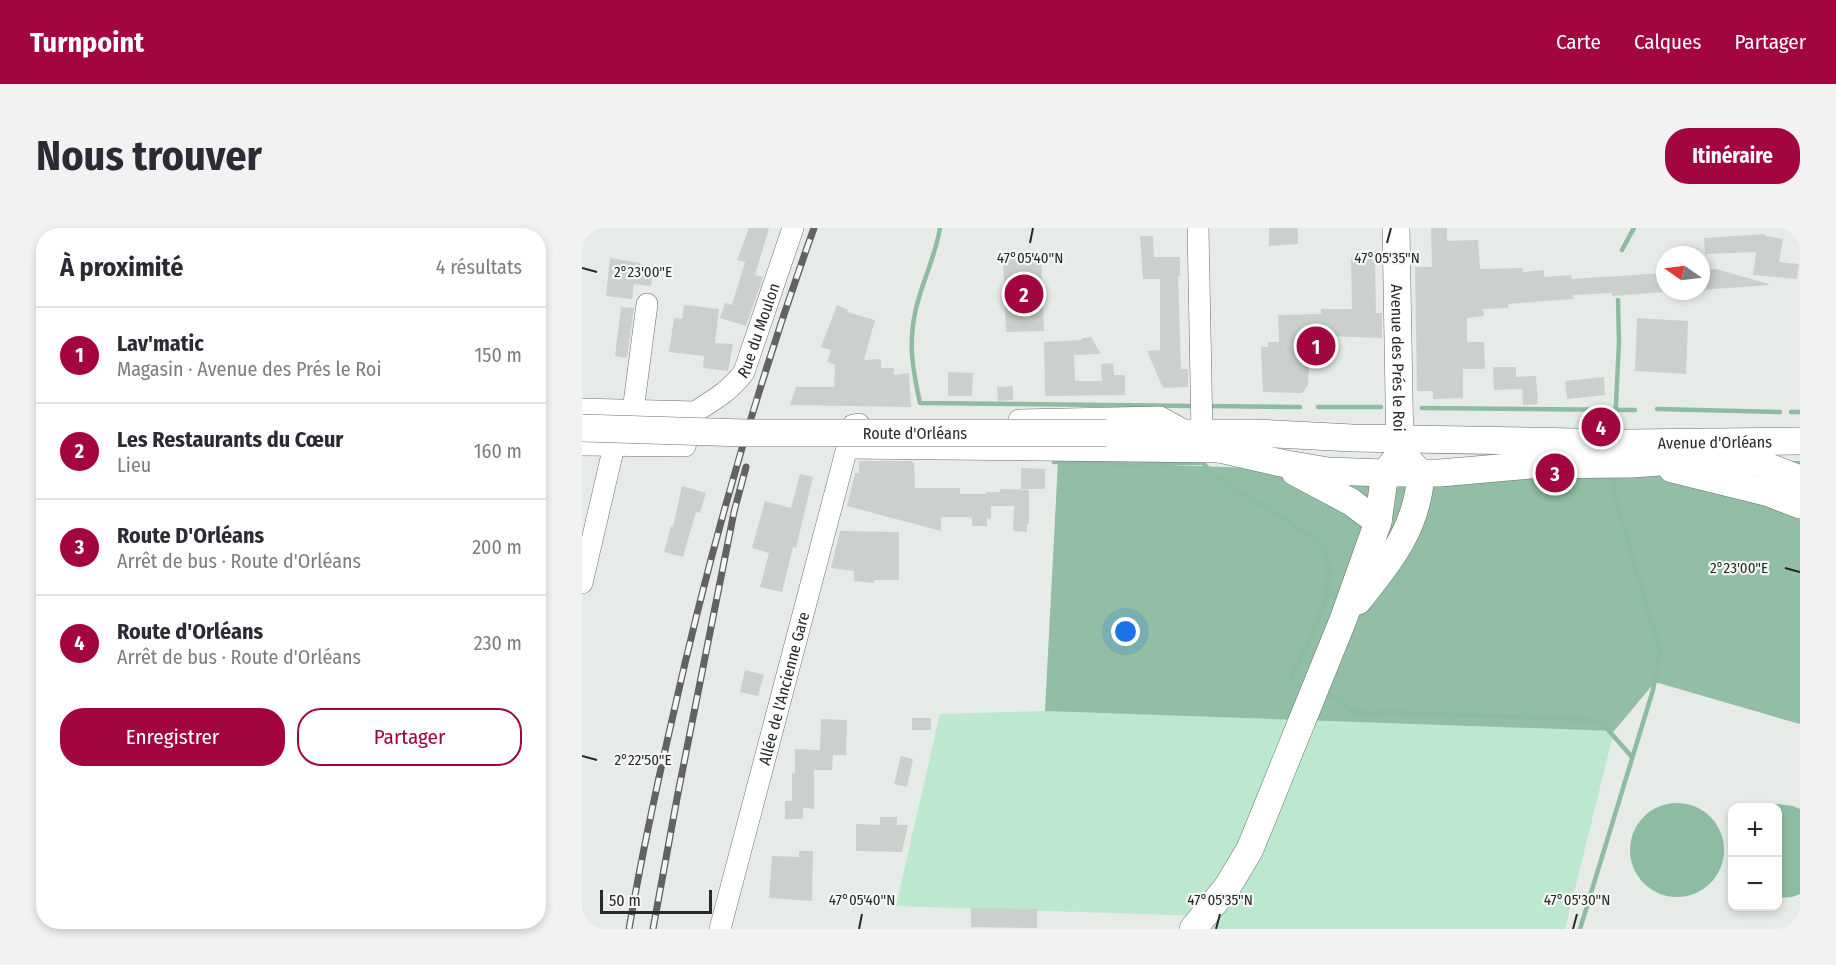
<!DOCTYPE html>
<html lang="fr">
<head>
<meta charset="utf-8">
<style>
  body { margin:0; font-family:"Fira Sans Condensed",sans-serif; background:#f2f2f3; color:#2b2b33 }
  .controls { position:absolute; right:18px; bottom:18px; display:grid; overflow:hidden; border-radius:12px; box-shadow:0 3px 9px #0003 }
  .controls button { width:54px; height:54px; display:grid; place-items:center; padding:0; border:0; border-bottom:2px solid #e1e1e2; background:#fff; color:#2b2b33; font:30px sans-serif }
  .compass { position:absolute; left:1074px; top:18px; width:54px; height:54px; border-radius:50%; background:#fff; box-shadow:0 3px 9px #0003; rotate:284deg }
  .scale { position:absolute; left:18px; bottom:15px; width:112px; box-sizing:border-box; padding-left:6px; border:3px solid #272928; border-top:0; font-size:16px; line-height:21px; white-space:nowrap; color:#272928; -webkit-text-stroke:4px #f4f8f5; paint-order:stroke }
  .you { position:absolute; left:544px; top:404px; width:21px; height:21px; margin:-15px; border:4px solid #fff; border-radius:50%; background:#1a73e8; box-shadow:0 0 0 9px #1a73e833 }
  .badge { display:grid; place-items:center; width:39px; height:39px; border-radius:50%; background:#a20540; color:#fff; font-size:20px; font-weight:700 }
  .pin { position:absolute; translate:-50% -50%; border:3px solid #fff; box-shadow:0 2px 6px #0006 }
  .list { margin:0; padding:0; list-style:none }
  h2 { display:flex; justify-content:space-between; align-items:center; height:78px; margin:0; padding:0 24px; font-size:26px }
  h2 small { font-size:20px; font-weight:400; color:#7c7c81 }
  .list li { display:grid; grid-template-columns:39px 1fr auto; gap:18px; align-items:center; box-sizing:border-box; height:96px; padding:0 24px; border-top:2px solid #e1e1e2 }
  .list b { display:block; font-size:22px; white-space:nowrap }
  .list p { margin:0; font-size:20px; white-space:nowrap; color:#7c7c81 }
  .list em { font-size:20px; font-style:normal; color:#7c7c81 }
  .actions { display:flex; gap:12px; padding:18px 24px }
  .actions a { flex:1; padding:14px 0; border:2px solid #a20540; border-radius:24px; text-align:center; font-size:21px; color:#a20540 }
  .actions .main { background:#a20540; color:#fff }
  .map { position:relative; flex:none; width:1218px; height:701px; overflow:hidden; border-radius:24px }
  header { display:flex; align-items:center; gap:36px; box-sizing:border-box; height:84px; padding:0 30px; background:#a20540; color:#fff }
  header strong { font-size:28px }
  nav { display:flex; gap:33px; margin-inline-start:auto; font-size:21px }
  .intro { display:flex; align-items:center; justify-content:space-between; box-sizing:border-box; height:144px; padding:0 36px }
  h1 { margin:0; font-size:42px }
  .button { padding:15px 27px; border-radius:24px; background:#a20540; color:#fff; font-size:21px; font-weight:700 }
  main { display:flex; gap:36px; padding:0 36px }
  aside { flex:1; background:#fff; border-radius:24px; box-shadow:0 3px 9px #0003 }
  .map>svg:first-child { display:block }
  .green { fill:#bbe8ce }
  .forest { fill:#91bea4 }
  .water { fill:#8ebca2 }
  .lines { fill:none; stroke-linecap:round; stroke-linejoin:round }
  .stream { stroke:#8ebca2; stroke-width:4.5 }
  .building { fill:#cbd0cd }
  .minor-casing { stroke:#6b6f6d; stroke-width:22 }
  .major-casing { stroke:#6b6f6d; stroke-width:28 }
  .minor { stroke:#fff; stroke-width:21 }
  .major { stroke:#fff; stroke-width:27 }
  .rail-casing { stroke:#606361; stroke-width:7 }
  .rail { stroke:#f4f8f5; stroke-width:4.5; stroke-dasharray:14; stroke-linecap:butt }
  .major-bridge-casing { stroke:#6b6f6d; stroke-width:28; stroke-linecap:butt }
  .major-bridge { stroke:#fff; stroke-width:27 }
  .ticks { fill:none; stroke:#272928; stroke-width:2 }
  .labels { text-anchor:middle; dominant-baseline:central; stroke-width:4.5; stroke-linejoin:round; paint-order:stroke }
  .street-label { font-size:16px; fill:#272928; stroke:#f4f8f5 }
  .ticks-label { font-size:15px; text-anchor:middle; fill:#272928; stroke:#f4f8f5; stroke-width:4.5; stroke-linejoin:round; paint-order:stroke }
</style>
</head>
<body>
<header>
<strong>Turnpoint</strong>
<nav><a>Carte</a><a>Calques</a><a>Partager</a></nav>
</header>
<div class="intro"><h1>Nous trouver</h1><a class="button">Itinéraire</a></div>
<main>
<aside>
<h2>À proximité<small>4 résultats</small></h2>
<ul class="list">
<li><span class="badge">1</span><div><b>Lav'matic</b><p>Magasin · Avenue des Prés le Roi</p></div><em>150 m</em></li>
<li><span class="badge">2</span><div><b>Les Restaurants du Cœur</b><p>Lieu</p></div><em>160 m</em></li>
<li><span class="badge">3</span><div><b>Route D'Orléans</b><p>Arrêt de bus · Route d'Orléans</p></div><em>200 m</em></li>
<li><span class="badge">4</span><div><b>Route d'Orléans</b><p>Arrêt de bus · Route d'Orléans</p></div><em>230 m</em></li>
</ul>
<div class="actions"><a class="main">Enregistrer</a><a>Partager</a></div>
</aside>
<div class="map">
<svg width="1218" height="701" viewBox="0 0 1218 701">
  <rect width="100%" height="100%" fill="#e6ebe8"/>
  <polygon class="green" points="463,483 1032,503 983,701 611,701 621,688 314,678 358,486"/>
  <polygon class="forest" points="476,233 839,246 1050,236 1218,233 1218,496 1073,454 1032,503 463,483"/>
  <g class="water">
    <circle cx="1095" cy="622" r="47"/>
    <polygon points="1196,576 1211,578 1218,581 1218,666 1210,669 1196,670 1196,580 1181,579"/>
  </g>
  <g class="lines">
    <g class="stream">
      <path d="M358 0C354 24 345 44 338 66 325 107 329 134 338 175L613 178"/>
      <polyline points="1040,22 1052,0"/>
      <polyline points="626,178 718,179"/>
      <polyline points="736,179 799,179"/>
      <polyline points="840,180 1053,182"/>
      <polyline points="1075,181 1198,184"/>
      <polyline points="1209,184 1218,184"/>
      <polyline points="1033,196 1037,114 1036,72"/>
      <path d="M472 234 621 235C638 255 657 264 680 277 691 284 734 310 740 319 763 350 723 421 709 452L713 456"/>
      <polyline points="745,467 752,469 771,484 1010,491 1020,495 1050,529"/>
      <polyline points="998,701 1071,462 1078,424 1032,265 1032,249"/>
    </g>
  </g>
  <g class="building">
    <polygon points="167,0 187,0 173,47 181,49 164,98 138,90 143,75 150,77 163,34 155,32"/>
    <polygon points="687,0 716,0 716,16 687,18"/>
    <polygon points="849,0 865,0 865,13 896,12 898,41 941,40 941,44 962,42 962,49 989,47 990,51 1083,45 1083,64 1030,68 1030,65 991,67 991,71 926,76 927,80 901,81 902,88 885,90 885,114 902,114 903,141 881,141 881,170 851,171 851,163 835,163 833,39 850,39"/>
    <polygon points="1183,6 1184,8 1201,11 1197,34 1217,36 1215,51 1171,47 1174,24 1123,26 1122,10"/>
    <polygon points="558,8 571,8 572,29 598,29 598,48 596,48 599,141 606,141 606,159 581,160 565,123 578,122 578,51 561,51"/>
    <polygon points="459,27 462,103 424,104 421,28"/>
    <polygon points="793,29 794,85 800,85 800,110 741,108 741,140 727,140 726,157 720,165 681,164 679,119 686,119 686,114 697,114 696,87 739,86 739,81 770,81 769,30"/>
    <polygon points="28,30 59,35 58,41 71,43 69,58 52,56 50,71 24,68"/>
    <polygon points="1134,41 1187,56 1187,57 1119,62 1119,42"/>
    <polygon points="102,77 137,81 133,115 151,116 146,143 121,140 122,128 87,124 92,90 100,91"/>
    <polygon points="255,77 266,82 265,84 293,92 282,132 299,131 299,140 312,140 312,147 327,145 329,179 208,177 214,159 252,159 253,137 245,134 249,122 239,119"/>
    <polygon points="39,79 52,80 45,130 33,128"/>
    <polygon points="1055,90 1106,93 1104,146 1053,143"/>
    <polygon points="509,109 519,126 492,127 493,153 520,153 519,136 531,135 532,147 543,147 543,167 463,168 462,114 500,112 500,110"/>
    <polygon points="911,139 934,139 934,149 954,148 956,176 941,177 940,161 912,162"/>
    <polygon points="366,144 391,145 390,168 366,168"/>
    <polygon points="1022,149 1023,167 985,171 983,153"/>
    <polygon points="431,158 431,172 416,173 415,159"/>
    <polygon points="277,233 330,233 332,235 333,260 378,260 378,266 404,266 404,264 418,264 418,261 447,262 447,296 445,296 445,304 431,303 432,278 409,278 409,291 405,290 405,298 390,298 390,290 387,289 359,289 359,303 265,278 273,245 277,245"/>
    <polygon points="439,240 463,241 463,261 439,261"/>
    <polygon points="218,246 231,249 214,320 211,319 200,364 178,359 187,325 170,320 183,273 209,280"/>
    <polygon points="100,258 124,265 118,285 114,284 111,294 101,329 82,324 89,298 91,299"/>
    <polygon points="258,303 317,304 317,352 292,352 292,355 272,353 272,343 249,340"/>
    <polygon points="163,442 182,447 176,468 158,464"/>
    <rect x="330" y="490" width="19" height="12"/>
    <polygon points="239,491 265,492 264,527 251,527 250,542 232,542 232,581 221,580 221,591 203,591 203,573 210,573 210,545 213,545 213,521 238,522"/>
    <polygon points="319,528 331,531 325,559 312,556"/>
    <polygon points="298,589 315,589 315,597 326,597 320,624 274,623 274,596 298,597"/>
    <polygon points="217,623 231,623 230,673 187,670 190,628 217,629"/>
    <polygon points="389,680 455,681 455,700 389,699"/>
  </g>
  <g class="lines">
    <g class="minor-casing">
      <g id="minor">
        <polyline points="616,0 620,205"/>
        <polyline points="0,181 113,184"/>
        <polyline points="51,183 65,76"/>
        <path id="s1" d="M113 184C132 172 149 162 162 144L211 0"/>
        <polyline points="437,192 578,189 607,205"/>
        <polyline points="0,217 103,218 111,190"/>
        <polyline points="265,220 636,224"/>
        <polyline points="0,355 32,218"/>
        <path id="s2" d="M138 701 271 197 277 196"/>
      </g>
    </g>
    <g class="major-casing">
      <g id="major">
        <path id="s3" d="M814 0 818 224"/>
        <path id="s4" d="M524 205H675L771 210 1048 215 1218 213"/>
        <polyline points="620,217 699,235 746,243 803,245 858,245 949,237 1050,236 1136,230"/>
        <polyline points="1118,226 1177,235 1218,251"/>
        <polyline points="1090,241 1187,265 1218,277"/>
        <polyline points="713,244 769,274 796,294"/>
        <path d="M776 373C809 331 835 301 839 246L827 233"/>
        <polyline points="611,701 646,658 668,621 761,392 796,294 803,245 813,232"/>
      </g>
    </g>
    <use href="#minor" class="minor"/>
    <use href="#major" class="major"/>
    <g class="rail-casing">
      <g id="rail">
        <path d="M47 701C59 631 74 561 90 492 127 325 174 161 232 0"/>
        <polyline points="71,701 96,565 152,284 164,239"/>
      </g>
    </g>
    <use href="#rail" class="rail"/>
    <g class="major-bridge-casing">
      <g id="major-bridge">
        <path id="s5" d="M0 200 163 205H524"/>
      </g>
    </g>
    <use href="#major-bridge" class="major-bridge"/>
  </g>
  <path class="ticks" d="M448 15 451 0M805 15 809 0M0 40 15 44M1203 340 1218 344M0 528 15 532M277 701 280 686M634 701 638 686M991 701 995 686"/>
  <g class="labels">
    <g class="street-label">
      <text stroke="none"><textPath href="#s1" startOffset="108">Rue du Moulon</textPath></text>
      <text stroke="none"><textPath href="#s3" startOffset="130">Avenue des Prés le Roi</textPath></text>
      <text stroke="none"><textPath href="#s5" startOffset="333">Route d'Orléans</textPath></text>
      <text stroke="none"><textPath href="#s4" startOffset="609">Avenue d'Orléans</textPath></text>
      <text stroke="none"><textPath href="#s2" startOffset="249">Allée de l'Ancienne Gare</textPath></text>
    </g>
  </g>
  <g class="ticks-label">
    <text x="448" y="35">47°05'40"N</text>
    <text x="805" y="35">47°05'35"N</text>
    <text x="61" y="49">2°23'00"E</text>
    <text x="1157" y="345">2°23'00"E</text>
    <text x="61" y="537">2°22'50"E</text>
    <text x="280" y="677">47°05'40"N</text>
    <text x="638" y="677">47°05'35"N</text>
    <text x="995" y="677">47°05'30"N</text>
  </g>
</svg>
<div class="controls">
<button>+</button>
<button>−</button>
</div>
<svg class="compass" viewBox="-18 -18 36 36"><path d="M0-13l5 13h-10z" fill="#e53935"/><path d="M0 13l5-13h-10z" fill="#7c7c81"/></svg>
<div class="scale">50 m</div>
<div class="you"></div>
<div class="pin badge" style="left:734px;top:118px">1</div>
<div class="pin badge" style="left:442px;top:66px">2</div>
<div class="pin badge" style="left:973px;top:245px">3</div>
<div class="pin badge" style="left:1019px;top:199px">4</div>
</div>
</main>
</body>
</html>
